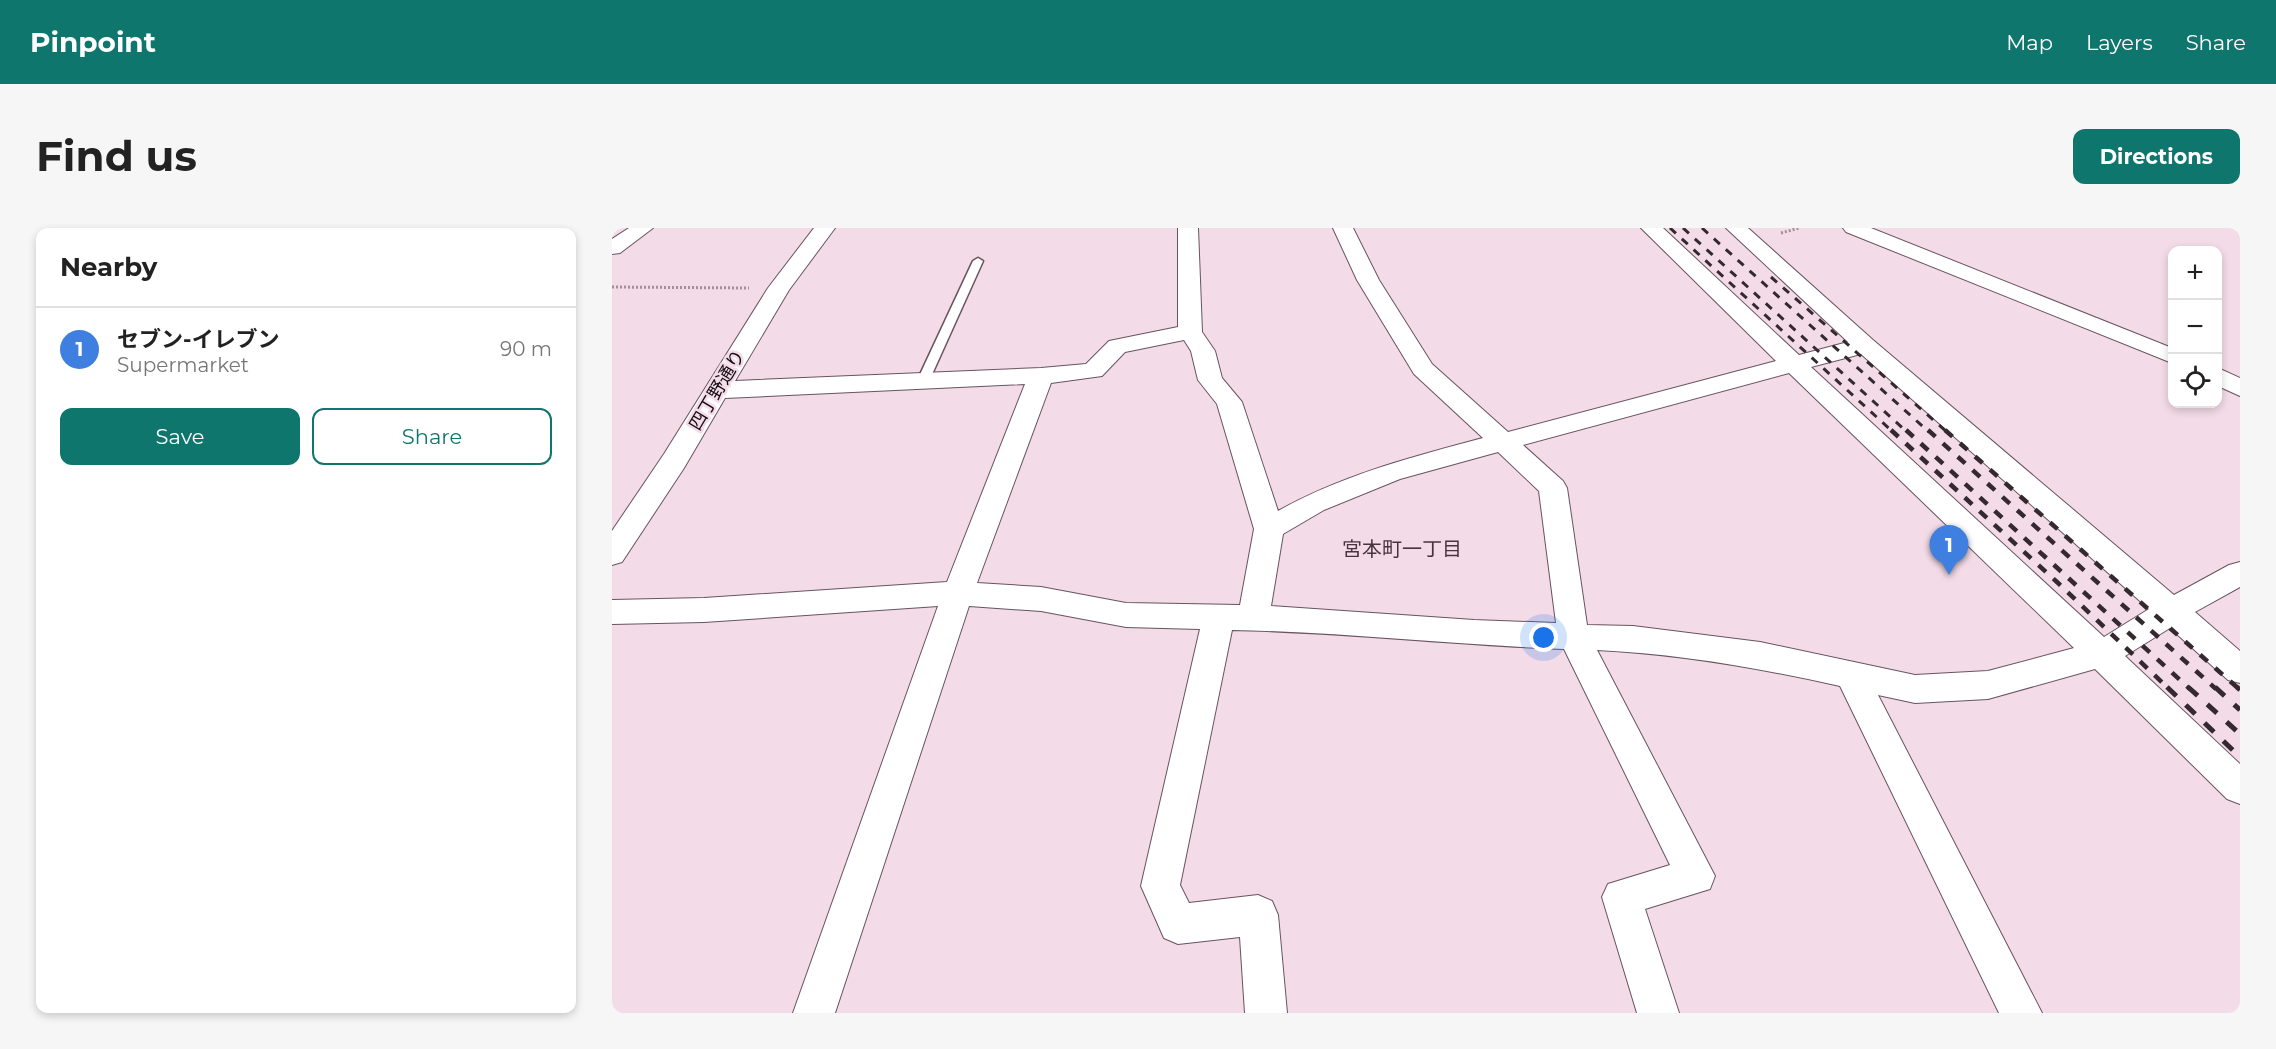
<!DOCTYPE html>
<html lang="en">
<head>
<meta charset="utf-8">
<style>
  body { margin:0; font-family:Montserrat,"Noto Sans JP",sans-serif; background:#f6f6f6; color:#222 }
  .controls { position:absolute; right:18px; top:18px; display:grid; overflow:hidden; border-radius:12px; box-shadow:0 3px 9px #0003 }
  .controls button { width:54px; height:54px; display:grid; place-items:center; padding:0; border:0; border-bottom:2px solid #e0e0e0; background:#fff; color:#222; font:30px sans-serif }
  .you { position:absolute; left:932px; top:410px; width:21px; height:21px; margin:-15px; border:4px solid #fff; border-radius:50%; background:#1a73e8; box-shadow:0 0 0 9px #1a73e833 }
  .badge { display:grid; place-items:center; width:39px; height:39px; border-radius:50%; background:#0f766e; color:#fff; font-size:20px; font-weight:700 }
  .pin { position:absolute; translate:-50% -50px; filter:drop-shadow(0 2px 3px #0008) }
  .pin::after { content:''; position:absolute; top:32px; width:21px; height:18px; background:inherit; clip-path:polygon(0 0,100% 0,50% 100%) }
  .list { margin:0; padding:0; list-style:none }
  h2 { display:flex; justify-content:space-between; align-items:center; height:78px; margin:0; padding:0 24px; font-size:26px }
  h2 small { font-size:20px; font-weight:400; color:#767676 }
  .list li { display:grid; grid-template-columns:39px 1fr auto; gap:18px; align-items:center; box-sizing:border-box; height:84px; padding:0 24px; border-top:2px solid #e0e0e0 }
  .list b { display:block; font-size:22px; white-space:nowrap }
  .list p { margin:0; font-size:20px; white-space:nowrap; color:#767676 }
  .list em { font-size:20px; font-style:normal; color:#767676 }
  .actions { display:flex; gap:12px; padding:18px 24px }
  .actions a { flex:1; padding:14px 0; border:2px solid #0f766e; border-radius:12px; text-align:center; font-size:21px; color:#0f766e }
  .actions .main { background:#0f766e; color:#fff }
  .icon { flex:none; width:33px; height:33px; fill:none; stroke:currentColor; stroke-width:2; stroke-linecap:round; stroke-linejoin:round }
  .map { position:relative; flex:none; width:1628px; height:785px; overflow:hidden; border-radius:12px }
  header { display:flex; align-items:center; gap:36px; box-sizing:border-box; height:84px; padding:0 30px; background:#0f766e; color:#fff }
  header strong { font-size:28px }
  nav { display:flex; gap:33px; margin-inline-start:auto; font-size:21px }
  .intro { display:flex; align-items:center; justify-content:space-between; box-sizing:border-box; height:144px; padding:0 36px }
  h1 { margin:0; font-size:42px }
  .button { padding:15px 27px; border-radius:12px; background:#0f766e; color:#fff; font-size:21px; font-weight:700 }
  main { display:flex; gap:36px; padding:0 36px }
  aside { flex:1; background:#fff; border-radius:12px; box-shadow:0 3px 9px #0003 }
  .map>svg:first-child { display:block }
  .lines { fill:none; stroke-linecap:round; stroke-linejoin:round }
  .service-casing { stroke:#68535f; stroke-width:3 }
  .minor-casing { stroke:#68535f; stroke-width:2 }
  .path { stroke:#a18f99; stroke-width:3; stroke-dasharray:2 2; stroke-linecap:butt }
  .service { fill:#fff; fill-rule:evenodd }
  .minor { fill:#fff; fill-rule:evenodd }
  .rail-far2 { stroke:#34292f; stroke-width:3; stroke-dasharray:8 8; stroke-linecap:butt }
  .rail-far1 { stroke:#34292f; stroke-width:4.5; stroke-dasharray:10 10; stroke-linecap:butt }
  .rail { stroke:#34292f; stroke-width:5; stroke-dasharray:13 13; stroke-linecap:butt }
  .labels { text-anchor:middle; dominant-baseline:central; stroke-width:5; stroke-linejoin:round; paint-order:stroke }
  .street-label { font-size:18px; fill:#120a0f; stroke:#f3dbe8 }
  .neighbourhood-label { font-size:20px; fill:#47343f; stroke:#f3dbe8 }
</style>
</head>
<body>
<header>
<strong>Pinpoint</strong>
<nav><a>Map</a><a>Layers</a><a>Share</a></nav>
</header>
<div class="intro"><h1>Find us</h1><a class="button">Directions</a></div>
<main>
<aside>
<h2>Nearby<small></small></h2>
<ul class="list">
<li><span class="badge" style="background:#3f7fe0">1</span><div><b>セブン-イレブン</b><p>Supermarket</p></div><em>90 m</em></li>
</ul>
<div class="actions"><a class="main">Save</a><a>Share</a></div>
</aside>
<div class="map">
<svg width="1628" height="785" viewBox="0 0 1628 785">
  <rect width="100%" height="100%" fill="#f3dbe8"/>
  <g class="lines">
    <g class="service-casing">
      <polygon id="service" points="366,30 371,33 317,153 315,156 307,156 305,153 361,33"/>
    </g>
    <g class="minor-casing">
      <g id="minor">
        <polygon points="17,0 41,0 8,25 0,26 0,11"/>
        <path d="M202 0H223L177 62 123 153 429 140 474 136 497 113 566 99V0H586L590 104 603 123 610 150 630 174 666 283C730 247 800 229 871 210L802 146 745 52 721 0H741L767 52 820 136 896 204 1164 133 1029 0H1051L1187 127 1236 114 1114 0H1136L1261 112 1562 367 1617 337 1628 334V359L1583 384 1628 423V455L1616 452 1558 400 1513 428 1628 536V576L1615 571 1483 441 1376 471 1303 475 1266 467 1430 785H1387L1228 458C1148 440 1067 426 985 422L1103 648 1098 661 1033 681 1067 785H1025L990 669 996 656 1058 637 952 421C841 417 731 404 620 402L568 657 577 675 646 667 660 673 666 687 675 785H633L628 709 566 716 552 710 529 658 588 401 514 399 429 383 357 378 223 785H181L326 378 92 394 0 396V372L92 370 335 354 413 156 113 170 72 240 10 334 0 337V303L52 226 156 60ZM572 112 579 123 586 152 605 176 642 301 628 377 514 375 429 359 365 355 439 155 490 148 513 124ZM1249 126 1537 381 1492 409 1199 139ZM1177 145 1462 420 1376 443 1303 447 1148 414 1021 398 975 397 955 260 951 253 911 217ZM886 224 927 263 944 395 862 392 659 378 671 306 712 282 788 251Z"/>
        <polygon points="1231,0 1259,0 1560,120 1560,135 1234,4"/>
        <polygon points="1606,140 1628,150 1628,168 1606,158"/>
      </g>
    </g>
    <g class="path">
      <polyline points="1169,5 1187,0"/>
      <polyline points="0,59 137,60"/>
    </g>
    <use href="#service" class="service"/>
    <use href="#minor" class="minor"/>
    <g class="rail-far2">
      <polyline points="1058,0 1281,204"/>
      <polyline points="1071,0 1295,204"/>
      <polyline points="1090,0 1317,204"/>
      <polyline points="1159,49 1335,204"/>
    </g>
    <g class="rail-far1">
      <polyline points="1279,202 1445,354 1557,461"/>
      <polyline points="1294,202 1578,461"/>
      <polyline points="1316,202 1604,461"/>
      <polyline points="1333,202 1627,461"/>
    </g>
    <g class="rail">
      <polyline points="1555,459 1628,529"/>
      <polyline points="1576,459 1628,506"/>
      <polyline points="1603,459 1628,482"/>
      <polyline points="1625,459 1628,462"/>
    </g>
  </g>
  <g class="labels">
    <g class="street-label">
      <text transform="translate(105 162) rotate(-59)">四丁野通り</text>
    </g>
    <g class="neighbourhood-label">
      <text x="790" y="321">宮本町一丁目</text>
    </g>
  </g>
</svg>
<div class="controls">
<button>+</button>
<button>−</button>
<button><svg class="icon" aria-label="locate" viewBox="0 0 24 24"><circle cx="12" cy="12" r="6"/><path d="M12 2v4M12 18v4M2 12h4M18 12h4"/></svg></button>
</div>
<div class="you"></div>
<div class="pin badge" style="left:1337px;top:347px;background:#3f7fe0">1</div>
</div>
</main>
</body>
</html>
